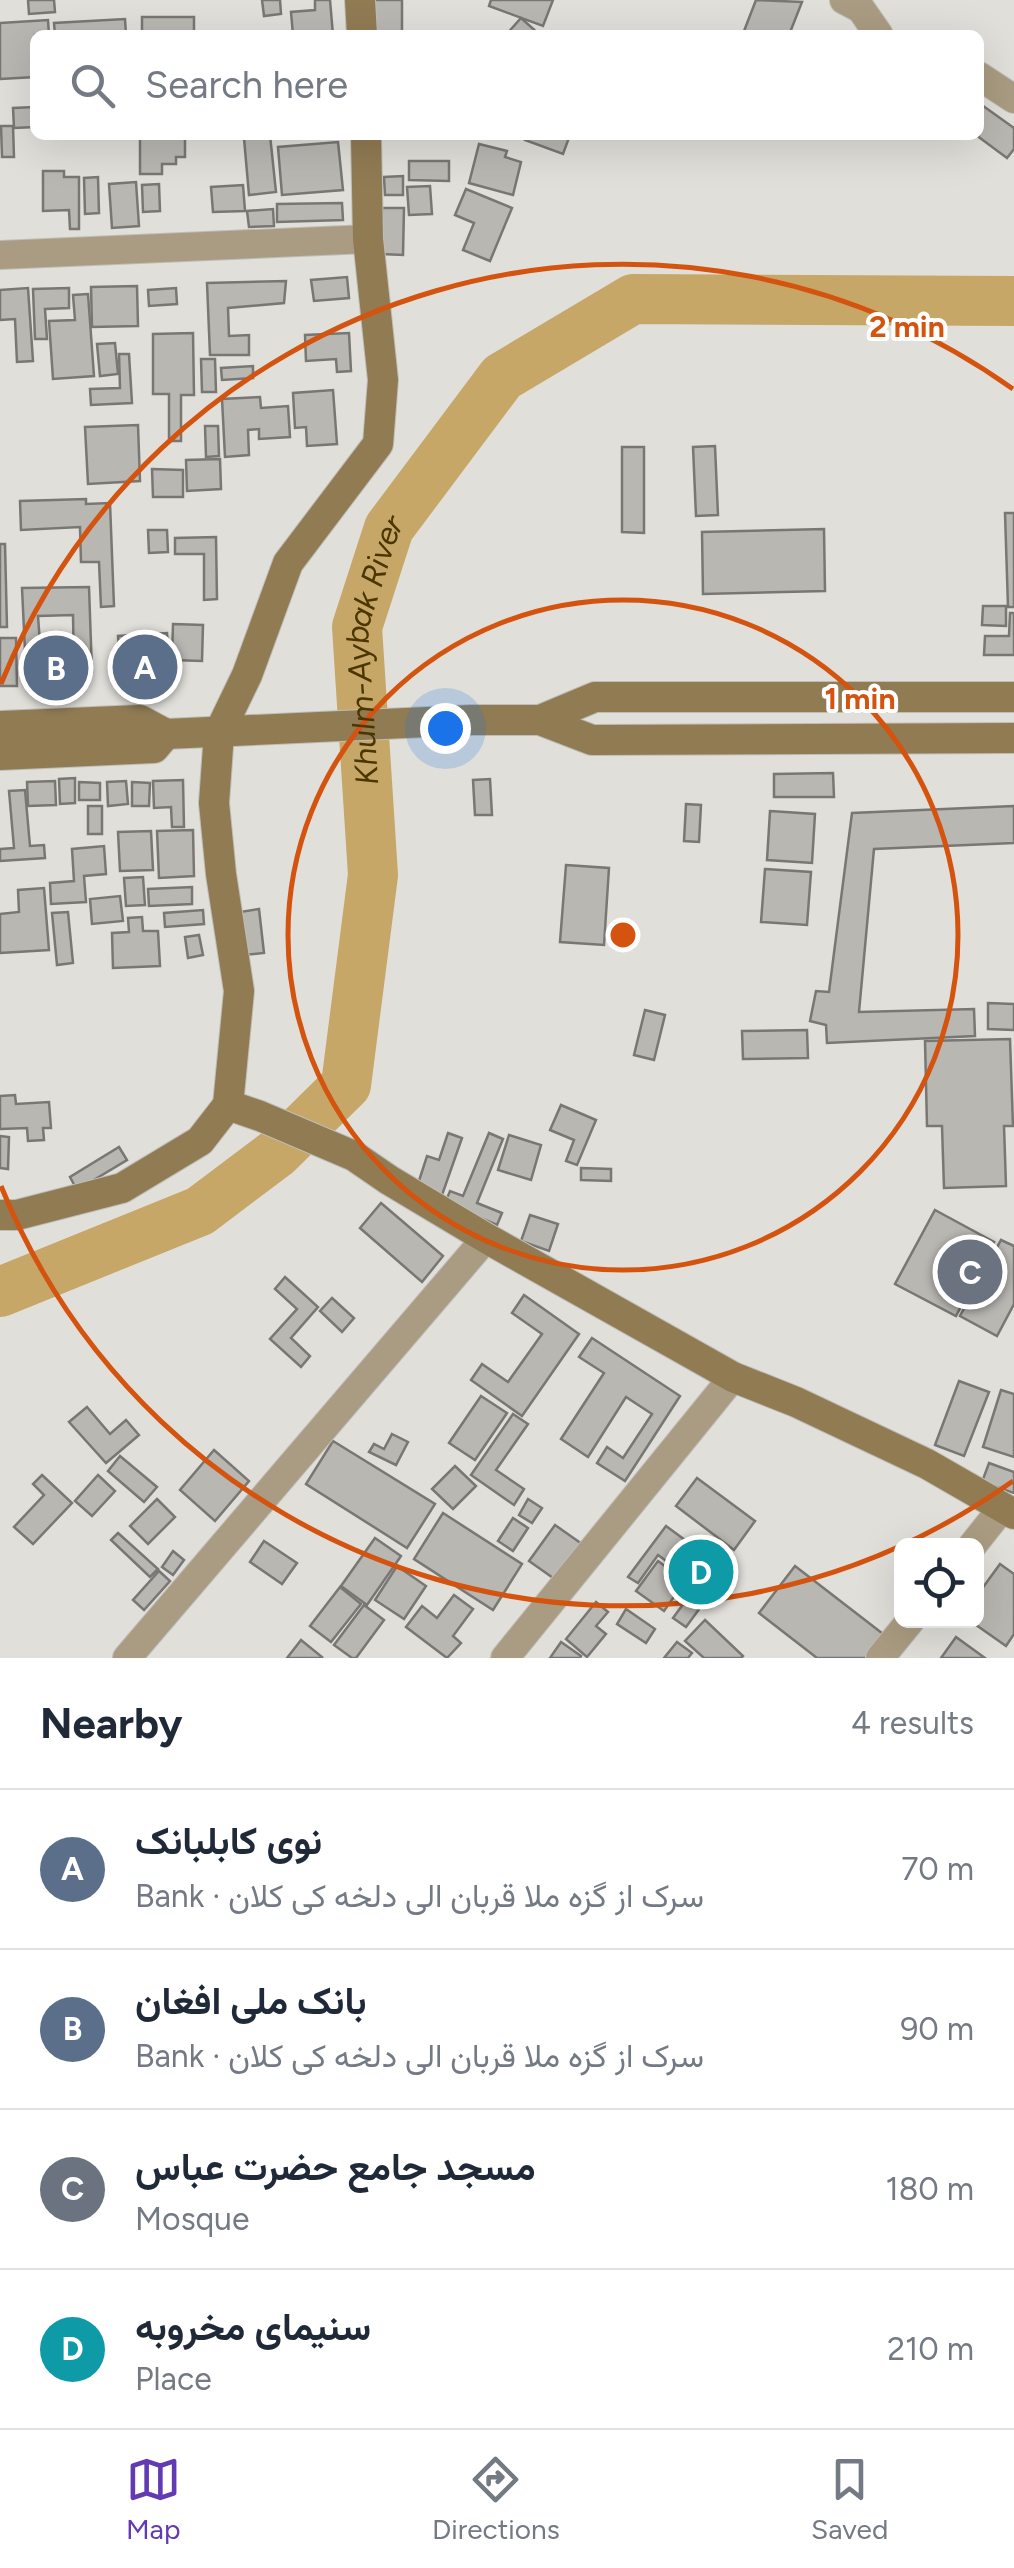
<!DOCTYPE html>
<html lang="en">
<head>
<meta charset="utf-8">
<style>
  body { margin:0; font-family:Figtree,Vazirmatn,sans-serif; background:#f6f6f7; color:#1f2937 }
  .controls { position:absolute; right:30px; bottom:30px; display:grid; overflow:hidden; border-radius:15px; box-shadow:0 10px 40px #0002 }
  .controls button { width:90px; height:90px; display:grid; place-items:center; padding:0; border:0; border-bottom:2px solid #e0e1e3; background:#fff; color:#1f2937; font:50px sans-serif }
  .you { position:absolute; left:445px; top:728px; width:35px; height:35px; margin:-25px; border:8px solid #fff; border-radius:50%; background:#1a73e8; box-shadow:0 0 0 15px #1a73e833 }
  .badge { display:grid; place-items:center; width:65px; height:65px; border-radius:50%; background:#623bb3; color:#fff; font-size:32px; font-weight:700 }
  .pin { position:absolute; translate:-50% -50%; border:5px solid #fff; box-shadow:0 2px 10px #0006 }
  .list { margin:0; padding:0; list-style:none }
  h2 { display:flex; justify-content:space-between; align-items:center; height:130px; margin:0; padding:0 40px; font-size:42px }
  h2 small { font-size:32px; font-weight:400; color:#747a83 }
  .list li { display:grid; grid-template-columns:65px 1fr auto; gap:30px; align-items:center; box-sizing:border-box; height:160px; padding:0 40px; border-top:2px solid #e0e1e3 }
  .list b { display:block; font-size:38px; white-space:nowrap }
  .list p { margin:0; font-size:32px; white-space:nowrap; color:#747a83 }
  .list em { font-size:32px; font-style:normal; color:#747a83 }
  .icon { flex:none; width:55px; height:55px; fill:none; stroke:currentColor; stroke-width:2; stroke-linecap:round; stroke-linejoin:round }
  .map { position:relative; flex:none; width:1014px; height:1658px; overflow:hidden }
  .search { position:absolute; background:#fff; box-shadow:0 10px 40px #0002; left:30px; right:30px; top:30px; height:110px; display:flex; align-items:center; gap:25px; box-sizing:border-box; padding:0 35px; border-radius:15px; color:#747a83; font-size:38px }
  .sheet { height:770px; background:#fff }
  nav { display:flex; justify-content:space-around; align-items:center; box-sizing:border-box; height:140px; border-top:2px solid #e0e1e3; background:#fff; font-size:28px; color:#747a83 }
  nav a { display:grid; justify-items:center; gap:5px }
  nav .on { color:#623bb3 }
  .map>svg:first-child { display:block }
  .lines { fill:none; stroke-linecap:round; stroke-linejoin:round }
  .river { stroke:#c7a768; stroke-width:50 }
  .building { fill:#b9b7b2; stroke:#797773; stroke-width:2.5 }
  .street-casing { stroke:#bebdb8; stroke-width:30 }
  .secondary-casing { stroke:#bebdb8; stroke-width:32 }
  .street { stroke:#aa9c82; stroke-width:28 }
  .secondary { stroke:#907b53; stroke-width:30 }
  .ring { fill:none; stroke:#d4530e; stroke-width:5 }
  .labels { text-anchor:middle; dominant-baseline:central; stroke-width:8; stroke-linejoin:round; paint-order:stroke }
  .water-label { font-size:32px; font-style:italic; fill:#4c3600; stroke:#fff }
  .centre { fill:#d4530e; stroke:#fff; stroke-width:5 }
  .ring-label { font-size:30px; text-anchor:middle; font-weight:bold; fill:#d4530e; stroke:#fff; stroke-width:8; stroke-linejoin:round; paint-order:stroke }
</style>
</head>
<body>
<div class="map">
<svg width="1014" height="1658" viewBox="0 0 1014 1658">
  <rect width="100%" height="100%" fill="#e1dfda"/>
  <g class="lines">
    <path class="river" id="s1" d="M0 1292 200 1211 277 1153 346 1085 373 875 357 627 389 528 502 377 633 299 1014 301"/>
  </g>
  <g class="building">
    <polygon points="28,0 54,0 55,12 29,14"/>
    <polygon points="262,0 280,0 281,14 264,16"/>
    <polygon points="315,0 330,0 333,35 293,35 291,12 315,10"/>
    <rect x="370" y="0" width="32" height="35"/>
    <polygon points="491,0 553,0 543,26 489,6"/>
    <polygon points="756,0 802,2 789,35 754,35 744,31"/>
    <rect x="142" y="17" width="52" height="18"/>
    <polygon points="521,18 540,35 506,35"/>
    <polygon points="125,19 126,35 55,35 54,23"/>
    <polygon points="48,20 49,35 35,35 35,77 0,79 0,23"/>
    <polygon points="979,103 1014,128 1014,149 1007,158 976,135 979,135"/>
    <polygon points="35,107 35,127 14,128 13,108"/>
    <polygon points="1,126 13,126 14,157 2,157"/>
    <polygon points="140,135 185,135 185,157 176,157 176,164 162,164 162,174 140,174"/>
    <polygon points="270,135 276,192 249,195 244,138"/>
    <polygon points="527,135 570,135 563,154 525,140"/>
    <polygon points="338,142 343,190 282,195 278,147"/>
    <polygon points="479,144 507,151 505,157 521,162 513,195 469,183"/>
    <polygon points="409,161 449,161 449,181 409,180"/>
    <polygon points="43,171 64,171 64,177 79,177 79,229 70,229 69,210 43,211"/>
    <polygon points="403,176 403,195 385,195 384,177"/>
    <polygon points="98,177 99,213 85,214 84,178"/>
    <polygon points="136,182 139,226 112,228 109,184"/>
    <polygon points="159,184 160,211 143,212 142,185"/>
    <polygon points="243,185 245,211 213,212 211,187"/>
    <polygon points="430,186 432,214 409,215 407,187"/>
    <polygon points="466,189 512,208 490,261 463,250 474,223 455,215"/>
    <polygon points="342,203 343,220 277,222 277,204"/>
    <polygon points="382,208 404,208 403,255 381,254"/>
    <polygon points="273,209 274,226 249,227 247,211"/>
    <polygon points="347,277 349,298 314,301 311,280"/>
    <polygon points="286,281 284,303 228,308 229,336 249,335 249,355 210,355 207,283"/>
    <polygon points="137,286 138,326 92,327 91,287"/>
    <polygon points="28,288 33,361 17,362 15,319 0,320 0,290"/>
    <polygon points="69,288 69,308 45,309 47,339 35,339 33,289"/>
    <polygon points="176,288 177,304 149,306 148,290"/>
    <polygon points="88,294 94,376 53,379 49,321 75,320 73,295"/>
    <polygon points="193,333 194,395 181,395 181,441 169,441 169,394 153,394 153,334"/>
    <polygon points="349,333 351,371 337,372 336,359 306,361 305,335"/>
    <polygon points="115,343 118,374 100,376 97,344"/>
    <polygon points="119,354 129,354 132,403 91,405 90,389 120,388"/>
    <polygon points="201,359 215,359 216,392 202,392"/>
    <polygon points="253,366 253,378 222,380 221,368"/>
    <polygon points="333,390 337,444 307,446 306,427 295,428 293,393"/>
    <polygon points="260,397 261,408 288,406 290,437 259,439 259,429 248,430 249,455 225,457 222,399"/>
    <polygon points="138,425 140,481 88,484 85,427"/>
    <polygon points="205,426 218,426 219,456 206,457"/>
    <polygon points="715,446 718,515 696,516 693,447"/>
    <polygon points="622,447 644,447 644,533 622,532"/>
    <polygon points="220,459 221,489 187,491 186,460"/>
    <polygon points="152,469 183,470 183,497 153,497"/>
    <polygon points="86,499 86,504 110,503 114,606 101,607 99,562 81,562 80,527 21,530 20,501"/>
    <polygon points="1005,513 1014,513 1014,607 1008,607"/>
    <polygon points="824,529 825,591 703,594 702,532"/>
    <polygon points="148,530 167,530 168,552 149,553"/>
    <polygon points="216,537 217,599 204,600 204,554 175,554 175,538"/>
    <polygon points="0,544 5,544 7,627 0,627"/>
    <polygon points="89,587 92,672 74,673 73,615 38,616 42,670 26,672 22,588"/>
    <polygon points="983,606 1006,606 1006,626 982,625"/>
    <polygon points="1010,613 1014,613 1014,655 984,655 985,636 1009,636"/>
    <polygon points="173,624 203,625 202,661 172,660"/>
    <polygon points="167,633 170,674 121,676 118,636"/>
    <polygon points="0,638 16,638 17,686 0,686"/>
    <polygon points="44,640 67,640 68,682 44,682"/>
    <polygon points="833,773 834,797 774,797 774,774"/>
    <polygon points="75,778 75,803 60,804 59,779"/>
    <polygon points="490,779 492,815 475,815 473,780"/>
    <polygon points="183,780 184,827 172,827 171,807 154,808 153,781"/>
    <polygon points="55,781 56,805 28,806 27,782"/>
    <polygon points="126,781 128,804 108,806 107,782"/>
    <polygon points="79,782 100,783 100,800 79,800"/>
    <polygon points="132,782 150,783 149,806 132,806"/>
    <polygon points="25,790 30,846 44,845 45,858 0,861 0,849 14,848 9,791"/>
    <polygon points="686,804 701,805 699,842 684,841"/>
    <rect x="88" y="806" width="14" height="28"/>
    <polygon points="1014,806 1014,843 874,849 859,1012 974,1009 975,1036 827,1043 826,1025 810,1021 816,991 829,992 852,813"/>
    <polygon points="770,811 815,814 812,863 767,860"/>
    <polygon points="193,830 194,876 159,878 157,831"/>
    <polygon points="151,831 153,870 120,871 118,832"/>
    <polygon points="104,846 106,874 84,876 86,902 51,904 50,883 74,881 72,849"/>
    <polygon points="566,865 609,868 604,945 560,942"/>
    <polygon points="765,869 811,872 807,925 761,922"/>
    <polygon points="143,877 145,905 126,906 124,878"/>
    <polygon points="192,887 192,904 149,906 148,889"/>
    <polygon points="44,888 49,950 0,953 0,914 19,912 18,890"/>
    <polygon points="120,896 123,921 92,924 90,899"/>
    <polygon points="259,909 264,953 245,955 240,912"/>
    <polygon points="203,910 204,924 165,927 164,913"/>
    <polygon points="68,912 73,963 57,965 52,913"/>
    <polygon points="142,917 143,931 158,931 160,966 113,968 112,933 129,932 128,918"/>
    <polygon points="199,935 203,955 188,958 185,937"/>
    <polygon points="988,1003 1014,1004 1014,1030 988,1029"/>
    <polygon points="645,1010 665,1015 654,1060 634,1055"/>
    <polygon points="807,1030 808,1058 743,1059 742,1031"/>
    <polygon points="1010,1039 1013,1126 1004,1126 1006,1186 944,1188 942,1126 927,1126 925,1041"/>
    <polygon points="15,1095 16,1104 49,1102 51,1128 43,1128 44,1140 28,1141 27,1128 0,1129 0,1096"/>
    <polygon points="561,1105 596,1120 577,1165 566,1161 574,1140 550,1130"/>
    <polygon points="448,1133 462,1138 441,1198 416,1190 427,1156 439,1160"/>
    <polygon points="489,1133 503,1139 477,1203 502,1213 497,1225 445,1203 450,1191 463,1196"/>
    <polygon points="509,1135 541,1145 531,1180 498,1170"/>
    <polygon points="0,1136 9,1137 8,1169 0,1168"/>
    <polygon points="119,1147 127,1160 77,1190 70,1177"/>
    <polygon points="581,1168 611,1169 611,1181 581,1180"/>
    <polygon points="381,1203 443,1256 422,1282 360,1228"/>
    <polygon points="935,1210 994,1242 956,1316 895,1284"/>
    <polygon points="530,1215 558,1224 549,1251 521,1241"/>
    <polygon points="1001,1240 1014,1246 1014,1304 997,1336 960,1316"/>
    <polygon points="285,1277 318,1307 291,1338 310,1356 301,1367 270,1339 297,1309 275,1289"/>
    <polygon points="524,1295 579,1334 522,1416 471,1380 482,1364 508,1382 542,1334 512,1313"/>
    <polygon points="332,1298 354,1318 342,1332 320,1311"/>
    <polygon points="592,1338 680,1396 625,1481 597,1463 607,1447 623,1458 652,1414 626,1397 588,1457 561,1439 604,1373 579,1357"/>
    <polygon points="959,1381 989,1392 964,1456 935,1445"/>
    <polygon points="1001,1390 1014,1394 1014,1457 983,1447"/>
    <polygon points="481,1396 507,1413 475,1460 449,1443"/>
    <polygon points="87,1407 110,1434 126,1420 139,1435 106,1463 69,1422"/>
    <polygon points="513,1414 528,1424 496,1470 524,1489 514,1505 471,1475"/>
    <polygon points="392,1434 408,1442 396,1465 369,1452 374,1444 384,1449"/>
    <polygon points="333,1441 435,1504 407,1548 306,1484"/>
    <polygon points="214,1450 249,1481 215,1521 180,1490"/>
    <polygon points="120,1456 157,1487 144,1502 108,1471"/>
    <polygon points="989,1463 1014,1472 1014,1493 982,1482"/>
    <polygon points="455,1466 476,1486 453,1509 432,1489"/>
    <polygon points="42,1475 72,1503 33,1544 14,1527 44,1495 33,1484"/>
    <polygon points="98,1475 115,1491 92,1516 75,1501"/>
    <polygon points="697,1478 755,1521 734,1550 676,1506"/>
    <polygon points="157,1499 175,1517 148,1544 130,1526"/>
    <polygon points="528,1499 542,1508 532,1523 519,1515"/>
    <polygon points="443,1513 522,1564 493,1610 414,1559"/>
    <polygon points="513,1518 528,1528 513,1551 498,1541"/>
    <polygon points="555,1525 582,1544 556,1580 529,1561"/>
    <polygon points="666,1526 727,1571 686,1627 673,1618 698,1584 658,1555 638,1583 628,1577"/>
    <polygon points="118,1533 158,1569 150,1577 111,1540"/>
    <polygon points="375,1538 401,1556 367,1605 341,1586"/>
    <polygon points="264,1541 297,1563 282,1584 250,1562"/>
    <polygon points="173,1551 184,1560 173,1575 162,1567"/>
    <polygon points="658,1561 685,1581 664,1611 636,1591"/>
    <polygon points="1000,1564 1014,1574 1014,1634 1006,1646 969,1620 976,1620 976,1597"/>
    <polygon points="397,1566 426,1586 404,1619 375,1600"/>
    <polygon points="795,1566 887,1637 871,1658 817,1658 759,1613"/>
    <polygon points="159,1571 170,1581 144,1610 133,1600"/>
    <polygon points="340,1587 361,1604 331,1642 310,1626"/>
    <polygon points="454,1595 473,1609 453,1636 461,1643 447,1658 406,1627 422,1606 437,1618"/>
    <polygon points="596,1602 608,1612 596,1626 606,1634 587,1657 566,1639"/>
    <polygon points="364,1605 384,1620 356,1658 352,1658 334,1645"/>
    <polygon points="626,1609 655,1629 646,1643 617,1624"/>
    <polygon points="705,1620 743,1656 741,1658 704,1658 685,1641"/>
    <polygon points="956,1637 985,1658 941,1658"/>
    <polygon points="301,1640 322,1657 321,1658 287,1658"/>
    <polygon points="561,1642 581,1656 580,1658 550,1658"/>
    <polygon points="677,1642 692,1653 688,1658 664,1658"/>
  </g>
  <g class="lines">
    <g class="street-casing">
      <g id="street">
        <polyline points="844,0 861,9 879,35"/>
        <polyline points="979,76 1014,99"/>
        <polyline points="0,255 368,239"/>
        <polyline points="972,1546 1003,1507"/>
        <polyline points="127,1658 486,1238"/>
        <polyline points="505,1658 733,1377"/>
        <polyline points="880,1658 911,1620"/>
      </g>
    </g>
    <g class="secondary-casing">
      <g id="secondary">
        <polyline points="360,0 362,35"/>
        <polyline points="540,720 595,697 1014,697"/>
        <polyline points="0,726 140,720 166,734 471,720 540,720 592,740 1014,738"/>
        <polyline points="0,755 154,748 166,734"/>
        <polyline points="228,1105 239,991 221,874 214,803 219,733 247,675 288,563 378,444 383,380 368,239 366,135"/>
        <polyline points="228,1105 260,1116 354,1156 389,1180 486,1238 733,1377 796,1402 927,1464 1014,1514"/>
        <polyline points="0,1215 17,1215 122,1188 200,1141 228,1105"/>
      </g>
    </g>
    <use href="#street" class="street"/>
    <use href="#secondary" class="secondary"/>
  </g>
  <g class="ring">
    <circle cx="623" cy="935" r="335"/>
    <path d="M1013 1481A671 671 0 0 1 1 1186M1 684A671 671 0 0 1 1013 389"/>
  </g>
  <g class="labels">
    <g class="water-label">
      <text stroke="none"><textPath href="#s1" startOffset="848">Khulm-Aybak River</textPath></text>
    </g>
  </g>
  <circle cx="623" cy="935" r="15" class="centre"/>
  <g class="ring-label">
    <text x="907" y="337">2 min</text>
    <text x="860" y="709">1 min</text>
  </g>
</svg>
<div class="controls">
<button><svg class="icon" aria-label="locate" viewBox="0 0 24 24"><circle cx="12" cy="12" r="6"/><path d="M12 2v4M12 18v4M2 12h4M18 12h4"/></svg></button>
</div>
<div class="you"></div>
<div class="pin badge" style="left:145px;top:667px;background:#5c6f8a">A</div>
<div class="pin badge" style="left:56px;top:668px;background:#5c6f8a">B</div>
<div class="pin badge" style="left:970px;top:1272px;background:#6b7280">C</div>
<div class="pin badge" style="left:701px;top:1572px;background:#0f9aa8">D</div>
<div class="search"><svg class="icon" aria-label="search" viewBox="0 0 24 24"><circle cx="10" cy="10" r="6"/><path d="M15 15l6 6"/></svg>Search here</div>
</div>
<section class="sheet">
<h2>Nearby<small>4 results</small></h2>
<ul class="list">
<li><span class="badge" style="background:#5c6f8a">A</span><div><b>نوی کابلبانک</b><p>Bank · سرک از گزه ملا قربان الی دلخه کی کلان</p></div><em>70 m</em></li>
<li><span class="badge" style="background:#5c6f8a">B</span><div><b>بانک ملی افغان</b><p>Bank · سرک از گزه ملا قربان الی دلخه کی کلان</p></div><em>90 m</em></li>
<li><span class="badge" style="background:#6b7280">C</span><div><b>مسجد جامع حضرت عباس</b><p>Mosque</p></div><em>180 m</em></li>
<li><span class="badge" style="background:#0f9aa8">D</span><div><b>سنیمای مخروبه</b><p>Place</p></div><em>210 m</em></li>
</ul>
</section>
<nav>
<a class="on"><svg class="icon" aria-label="map" viewBox="0 0 24 24"><path d="M3 6l6-2 6 2 6-2v14l-6 2-6-2-6 2zM9 4v14M15 6v14"/></svg>Map</a>
<a><svg class="icon" aria-label="directions" viewBox="0 0 24 24"><path d="M12 3l9 9-9 9-9-9zM9 14v-3h6M13 9l2 2-2 2"/></svg>Directions</a>
<a><svg class="icon" aria-label="saved" viewBox="0 0 24 24"><path d="M7 4h10v16l-5-4-5 4z"/></svg>Saved</a>
</nav>
</body>
</html>
